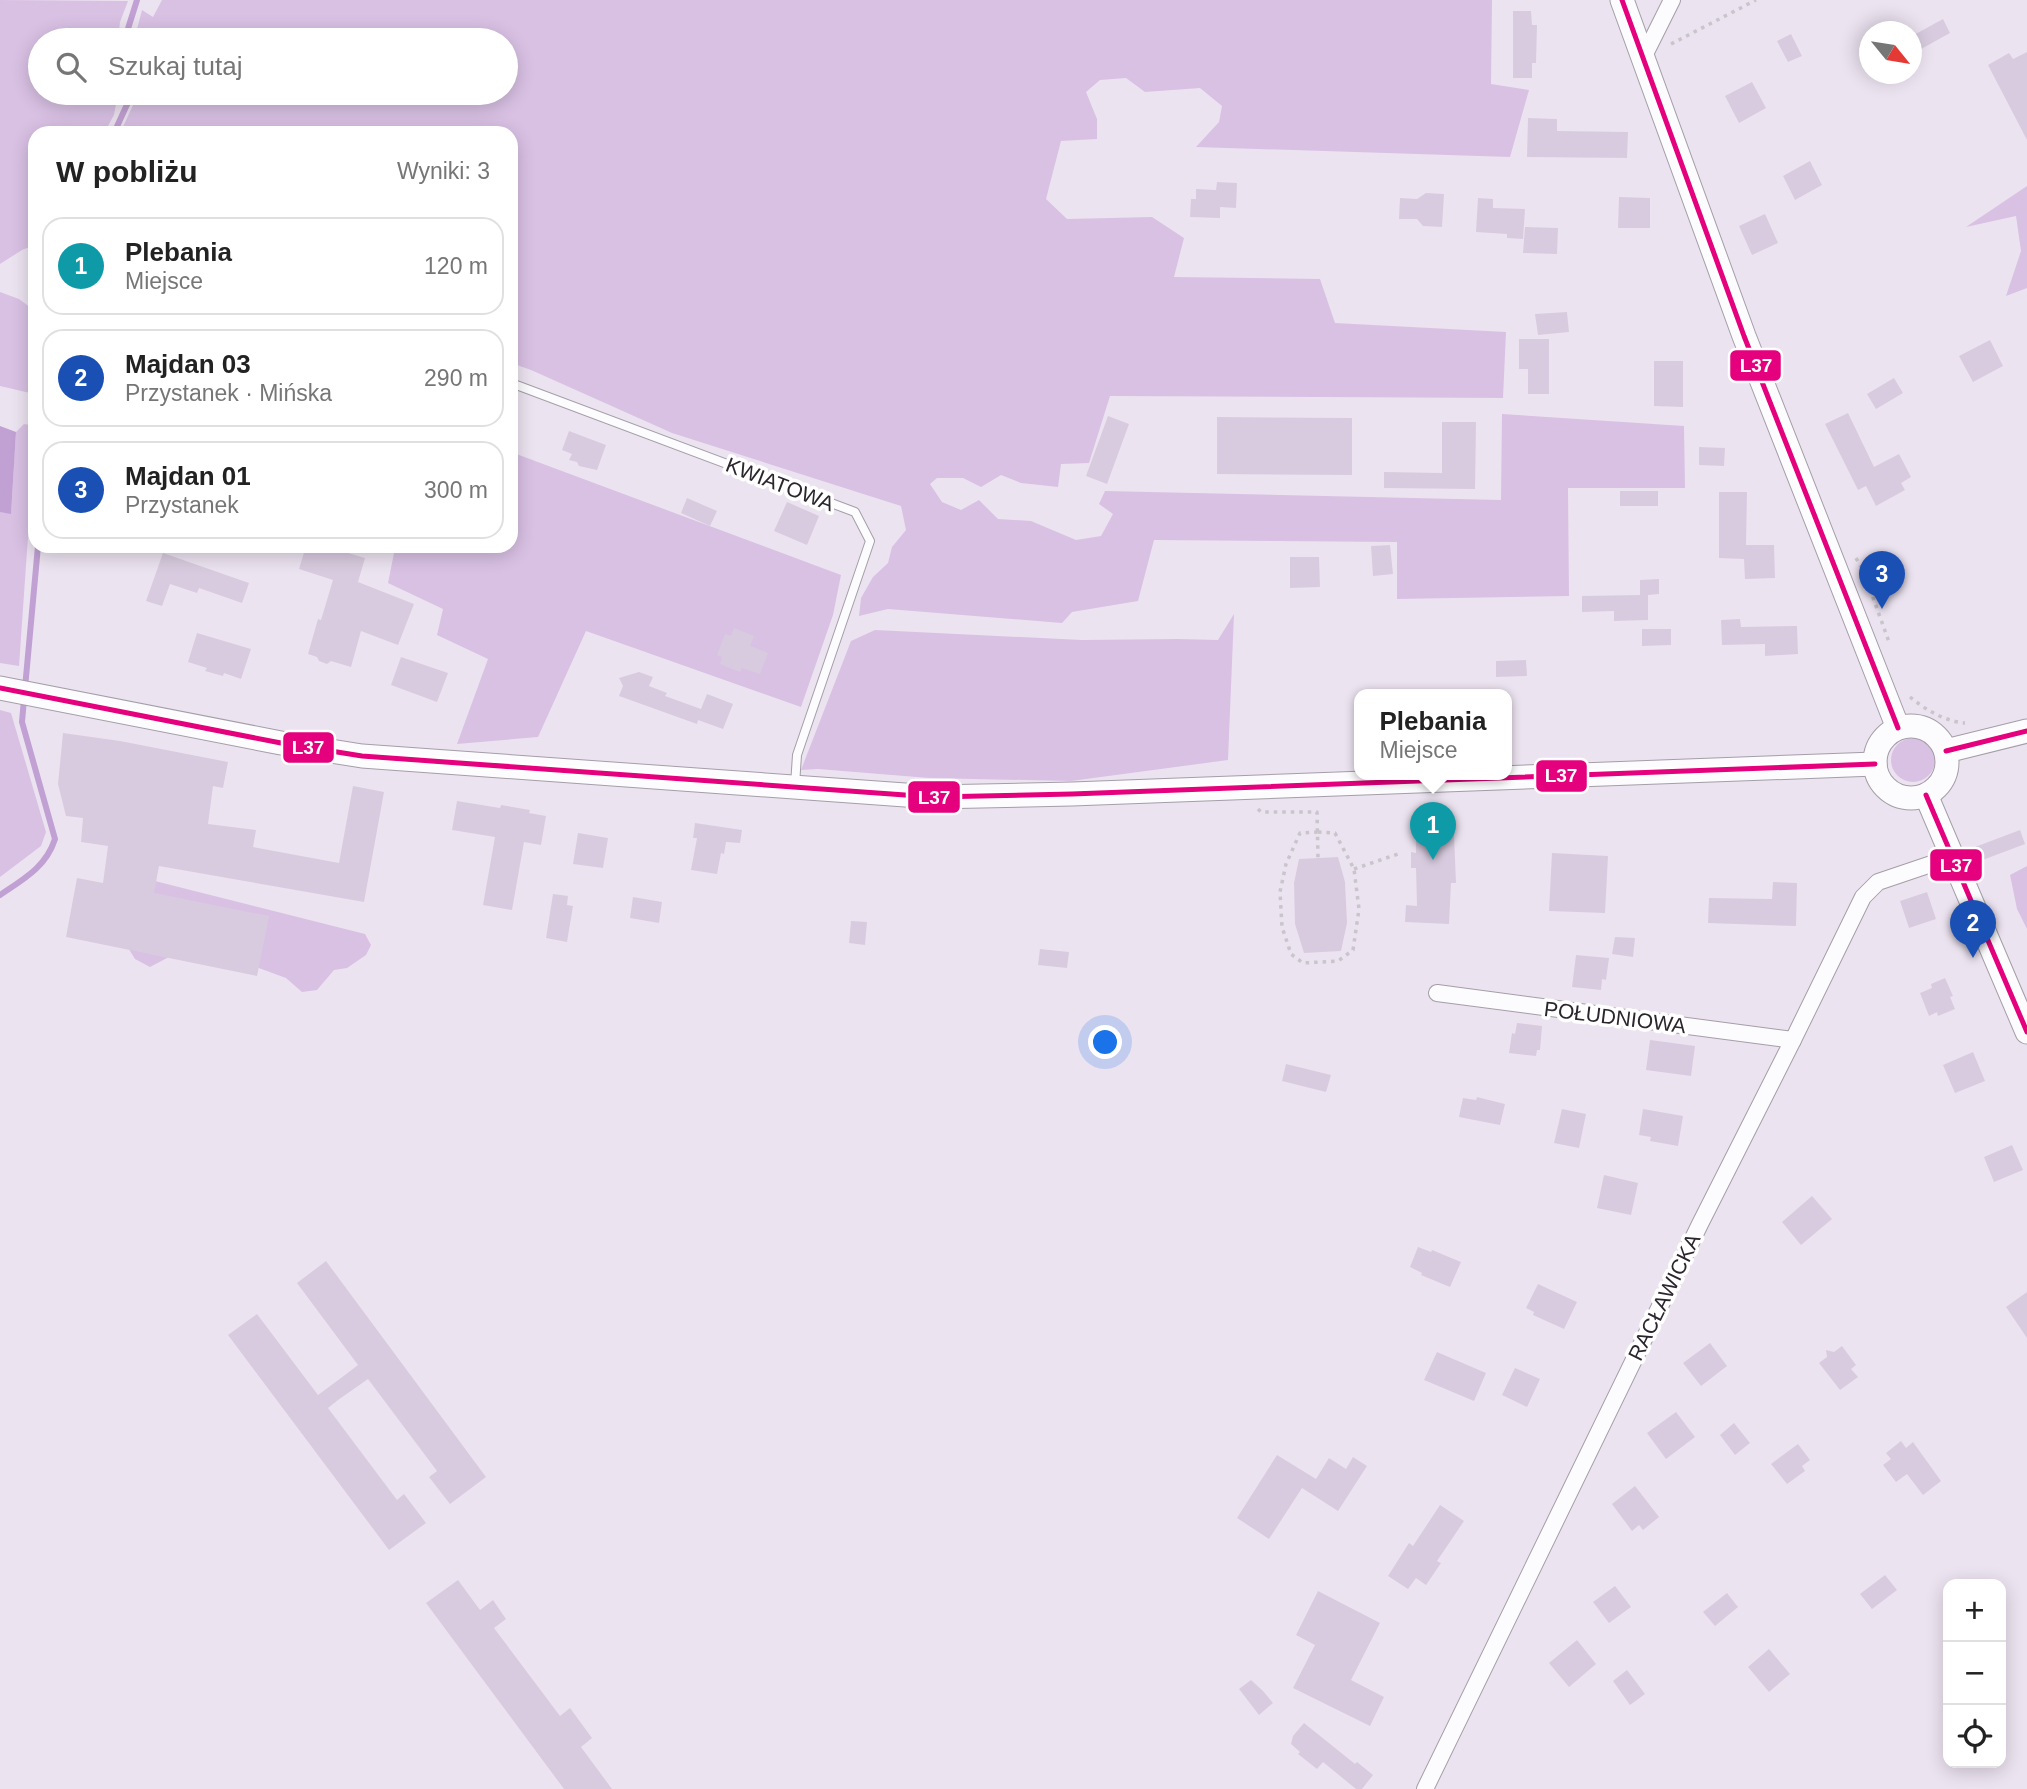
<!DOCTYPE html>
<html lang="pl">
<head>
<meta charset="utf-8">
<style>
  body { margin:0; font-family:Helvetica,sans-serif; background:#f2f2f2; color:#222 }
  .controls { position:absolute; right:21px; bottom:21px; display:grid; overflow:hidden; border-radius:14px; box-shadow:0 4px 18px #0003 }
  .controls button { width:63px; height:63px; display:grid; place-items:center; padding:0; border:0; border-bottom:2px solid #e0e0e0; background:#fff; color:#222; font:35px sans-serif }
  .compass { position:absolute; left:1859px; top:21px; width:63px; height:63px; border-radius:50%; background:#fff; box-shadow:0 4px 18px #0003; rotate:120deg }
  .you { position:absolute; left:1106px; top:1043px; width:24px; height:24px; margin:-18px; border:5px solid #fff; border-radius:50%; background:#1a73e8; box-shadow:0 0 0 10px #1a73e833 }
  .badge { display:grid; place-items:center; width:46px; height:46px; border-radius:50%; background:#6f6872; color:#fff; font-size:23px; font-weight:700 }
  .pin { position:absolute; translate:-50% -58px; filter:drop-shadow(0 2px 4px #0008) }
  .pin::after { content:''; position:absolute; top:37px; width:24px; height:21px; background:inherit; clip-path:polygon(0 0,100% 0,50% 100%) }
  .popup { position:absolute; left:1354px; top:689px; width:158px; height:91px; box-sizing:border-box; display:grid; place-content:center; border-radius:14px; background:#fff; filter:drop-shadow(0 2px 5px #0005); font-size:23px; white-space:nowrap; color:#767676 }
  .popup b { font-size:26px; color:#222 }
  .popup::after { content:''; position:absolute; left:50%; top:100%; margin-left:-14px; border:14px solid transparent; border-top-color:#fff }
  .list { margin:0; padding:0; list-style:none }
  h2 { display:flex; justify-content:space-between; align-items:center; height:91px; margin:0; padding:0 28px; font-size:30px }
  h2 small { font-size:23px; font-weight:400; color:#767676 }
  .list li { display:grid; grid-template-columns:46px 1fr auto; gap:21px; align-items:center; box-sizing:border-box; height:98px; margin:0 14px 14px; padding:0 14px; border:2px solid #e0e0e0; border-radius:21px }
  .list b { display:block; font-size:26px; white-space:nowrap }
  .list p { margin:0; font-size:23px; white-space:nowrap; color:#767676 }
  .list em { font-size:23px; font-style:normal; color:#767676 }
  .icon { flex:none; width:38px; height:38px; fill:none; stroke:currentColor; stroke-width:2; stroke-linecap:round; stroke-linejoin:round }
  .map { position:relative; flex:none; width:2027px; height:1789px; overflow:hidden }
  .search { position:absolute; background:#fff; box-shadow:0 4px 18px #0003; left:28px; top:28px; width:490px; height:77px; display:flex; align-items:center; gap:18px; box-sizing:border-box; padding:0 24px; border-radius:38px; color:#767676; font-size:26px }
  .panel { position:absolute; background:#fff; box-shadow:0 4px 18px #0003; left:28px; top:126px; width:490px; height:427px; border-radius:21px }
  .map>svg:first-child { display:block }
  .green { fill:#d9c1e4 }
  .water { fill:#c1a0d3 }
  .lines { fill:none; stroke-linecap:round; stroke-linejoin:round }
  .stream { stroke:#c1a0d3; stroke-width:6 }
  .building { fill:#d8cbdf }
  .lane-casing { stroke:#a49ea8; stroke-width:10 }
  .street-casing { stroke:#a49ea8; stroke-width:18 }
  .secondary-casing { stroke:#a49ea8; stroke-width:25 }
  .path { stroke:#c8c5cb; stroke-width:3.5; stroke-dasharray:3.5 5; stroke-linecap:butt }
  .lane { stroke:#fcfbfd; stroke-width:8 }
  .street { stroke:#fcfbfd; stroke-width:16 }
  .secondary { stroke:#fcfbfd; stroke-width:23 }
  .bus-1-casing { stroke:#fff; stroke-width:10 }
  .bus-1 { stroke:#e5007d; stroke-width:5 }
  .labels { text-anchor:middle; dominant-baseline:central; stroke-width:7; stroke-linejoin:round; paint-order:stroke }
  .street-label { font-size:21px; fill:#2b252e; stroke:#fff }
  .line-badge { stroke:#fff; stroke-width:2.5 }
  .badge-label { font-size:19px; text-anchor:middle; font-weight:bold; fill:#fff }
</style>
</head>
<body>
<div class="map">
<svg width="2027" height="1789" viewBox="0 0 2027 1789">
  <rect width="100%" height="100%" fill="#ece3f0"/>
  <g class="green">
    <polygon points="0,0 128,1 120,22 118,40 40,40 40,93 118,93 114,115 104,133 35,133 35,245 22,250 0,264"/>
    <polygon points="162,0 1492,0 1491,84 1529,90 1510,157 1196,147 1219,122 1222,106 1200,88 1145,92 1126,78 1100,80 1086,92 1097,119 1097,139 1061,141 1046,199 1067,219 1152,217 1184,238 1174,277 1320,279 1335,323 1506,332 1503,398 1110,396 1089,463 1061,464 1058,487 1021,483 1001,475 981,487 963,478 937,478 930,484 942,502 961,510 979,500 998,519 1031,521 1076,540 1101,536 1113,514 1099,504 1105,491 1501,500 1502,414 1684,426 1685,488 1568,488 1569,596 1397,599 1397,542 1154,540 1138,601 1072,612 1062,623 888,609 859,616 861,598 873,577 888,563 892,547 906,530 901,506 672,433 531,370 511,363 511,133 120,133 135,101 137,93 506,93 506,40 136,40 135,37 142,10 153,17"/>
    <polygon points="2027,186 2027,288 2006,296 2021,251 2016,216 1966,227"/>
    <polygon points="0,292 19,299 35,311 35,368 30,393 0,386"/>
    <polygon points="24,424 35,426 35,436 19,666 0,663 0,512 11,513 16,432"/>
    <polygon points="511,452 841,575 833,615 801,707 586,631 538,737 457,744 488,659 437,635 443,609 388,583 394,553 377,546 511,546"/>
    <polygon points="1234,614 1228,760 1071,781 929,778 818,769 801,770 851,641 875,630 1082,640 1178,639 1218,640"/>
    <polygon points="0,710 11,713 46,832 41,846 0,877"/>
    <circle cx="1913" cy="760" r="22"/>
    <polygon points="2027,866 2027,929 2017,909 2010,875"/>
    <polygon points="147,879 365,934 371,945 366,955 347,968 334,970 317,990 302,992 286,978 253,966 184,949 150,967 135,959 127,946"/>
  </g>
  <polygon class="water" points="0,426 16,432 11,514 0,512"/>
  <g class="lines">
    <g class="stream">
      <polyline points="127,40 126,35 137,0"/>
      <polyline points="114,133 130,98 130,93"/>
      <polyline points="25,688 38,546"/>
      <path d="M0 895C24 879 46 867 55 839L22 722 24 699"/>
    </g>
  </g>
  <g class="building">
    <polygon points="1513,11 1531,11 1532,25 1537,25 1536,63 1532,63 1532,78 1513,78"/>
    <polygon points="1943,19 1950,33 1912,54 1912,36"/>
    <polygon points="1791,34 1802,56 1788,62 1777,41"/>
    <polygon points="2027,52 2027,140 1988,65 2009,53 2013,59"/>
    <polygon points="1752,82 1766,108 1739,123 1725,96"/>
    <polygon points="1528,118 1557,119 1557,131 1628,132 1627,158 1527,157"/>
    <polygon points="1810,161 1822,185 1795,200 1783,176"/>
    <polygon points="1217,182 1237,183 1236,208 1220,207 1220,218 1190,217 1191,199 1196,199 1196,189 1216,190"/>
    <polygon points="1426,193 1444,194 1442,227 1423,226 1417,219 1399,219 1400,198 1417,199"/>
    <polygon points="1619,197 1650,198 1650,228 1618,228"/>
    <polygon points="1478,198 1493,199 1493,208 1525,209 1523,239 1507,238 1507,234 1476,232"/>
    <polygon points="1765,214 1778,243 1752,255 1739,226"/>
    <polygon points="1525,227 1558,228 1557,254 1523,253"/>
    <polygon points="1567,312 1569,332 1538,335 1535,314"/>
    <polygon points="1519,339 1549,339 1549,394 1528,394 1528,369 1519,369"/>
    <polygon points="1990,340 2003,366 1973,382 1959,356"/>
    <polygon points="1654,361 1683,361 1683,407 1654,406"/>
    <polygon points="1894,378 1903,393 1876,409 1867,394"/>
    <polygon points="1848,413 1874,467 1899,454 1911,477 1901,483 1905,490 1876,506 1866,486 1858,490 1825,424"/>
    <polygon points="1108,416 1129,424 1107,484 1086,476"/>
    <polygon points="1217,417 1352,418 1352,475 1217,474"/>
    <polygon points="1442,422 1476,422 1475,489 1384,488 1384,472 1442,473"/>
    <polygon points="569,431 606,445 597,470 579,466 577,462 569,460 572,454 562,450"/>
    <polygon points="1699,447 1725,448 1724,466 1699,465"/>
    <rect x="1620" y="491" width="38" height="15"/>
    <polygon points="1719,492 1747,492 1746,545 1774,545 1775,578 1745,579 1744,559 1719,558"/>
    <polygon points="687,498 717,511 710,526 681,513"/>
    <polygon points="787,502 819,516 807,545 774,531"/>
    <polygon points="1390,545 1393,574 1373,576 1371,546"/>
    <polygon points="306,546 324,546 365,558 358,582 414,604 398,645 361,631 351,667 331,661 327,664 319,661 317,657 308,654 318,619 321,620 333,580 299,569"/>
    <polygon points="163,553 249,583 242,603 199,588 197,593 170,584 162,606 146,601"/>
    <polygon points="1290,557 1319,557 1320,587 1290,588"/>
    <polygon points="1659,579 1659,594 1648,595 1648,620 1614,621 1614,611 1582,612 1582,596 1640,595 1640,580"/>
    <polygon points="1740,619 1741,627 1797,626 1798,654 1765,656 1765,644 1722,645 1721,620"/>
    <polygon points="734,628 754,636 750,646 768,653 760,674 742,668 740,672 720,664 722,657 717,655 725,634 731,636"/>
    <polygon points="1642,629 1671,629 1671,645 1642,646"/>
    <polygon points="197,633 251,649 241,679 224,673 223,676 205,671 207,668 188,662"/>
    <polygon points="401,657 448,673 437,702 391,685"/>
    <polygon points="1526,660 1527,676 1496,677 1496,661"/>
    <polygon points="639,672 653,677 649,686 667,693 665,696 701,709 707,694 733,704 723,729 698,720 697,724 619,696 623,686 619,678"/>
    <polygon points="63,733 120,741 228,762 223,788 213,786 208,824 256,830 253,847 339,863 353,786 384,792 364,902 159,866 154,893 269,916 257,976 66,937 77,878 103,883 108,846 81,842 83,818 66,816 58,784"/>
    <polygon points="457,801 500,808 501,805 530,810 529,813 546,816 541,845 524,842 512,910 483,905 495,837 452,830"/>
    <polygon points="695,823 742,830 740,843 726,842 724,854 721,853 717,874 691,870 697,838 693,838"/>
    <polygon points="2020,830 2025,844 1980,861 1975,847"/>
    <polygon points="578,833 608,838 603,868 573,864"/>
    <polygon points="1454,835 1456,883 1451,883 1449,924 1405,922 1406,905 1417,906 1416,868 1411,868 1411,852 1416,853 1416,836"/>
    <polygon points="1552,853 1608,856 1605,913 1549,911"/>
    <polygon points="1338,857 1345,882 1347,923 1341,951 1304,953 1295,924 1294,883 1299,859"/>
    <polygon points="1773,882 1797,883 1796,926 1708,923 1709,898 1772,899"/>
    <polygon points="1927,892 1936,919 1909,928 1900,901"/>
    <polygon points="553,894 568,896 567,905 573,906 567,942 546,938"/>
    <polygon points="633,897 662,902 659,923 630,918"/>
    <polygon points="851,921 867,922 865,945 849,943"/>
    <polygon points="1615,937 1635,938 1633,957 1612,954"/>
    <polygon points="1040,949 1069,952 1067,968 1038,965"/>
    <polygon points="1576,955 1609,958 1606,980 1602,979 1601,990 1572,987"/>
    <polygon points="1945,978 1953,996 1950,997 1955,1009 1938,1016 1937,1012 1929,1016 1920,993 1932,988 1931,984"/>
    <polygon points="1517,1023 1542,1026 1540,1050 1537,1050 1536,1056 1509,1053 1512,1033 1515,1034"/>
    <polygon points="1650,1040 1695,1046 1691,1076 1646,1070"/>
    <polygon points="1973,1052 1985,1081 1955,1093 1943,1065"/>
    <polygon points="1286,1064 1331,1075 1326,1092 1282,1081"/>
    <polygon points="1477,1097 1505,1104 1500,1125 1459,1117 1463,1098 1476,1100"/>
    <polygon points="1562,1109 1586,1114 1579,1148 1554,1143"/>
    <polygon points="1643,1109 1683,1116 1678,1146 1650,1141 1651,1137 1639,1135"/>
    <polygon points="2012,1145 2023,1170 1994,1182 1984,1157"/>
    <polygon points="1604,1175 1638,1183 1631,1215 1597,1208"/>
    <polygon points="1812,1196 1832,1219 1801,1245 1782,1222"/>
    <polygon points="1418,1247 1431,1252 1432,1250 1461,1262 1450,1287 1421,1275 1422,1273 1410,1267"/>
    <polygon points="326,1261 486,1477 450,1504 429,1477 437,1471 368,1379 338,1400 328,1408 397,1500 404,1494 426,1523 389,1550 228,1335 257,1314 318,1395 341,1378 358,1365 297,1283"/>
    <polygon points="1538,1284 1577,1302 1564,1329 1533,1315 1534,1312 1526,1308"/>
    <polygon points="2027,1292 2027,1338 2006,1307"/>
    <polygon points="1710,1343 1727,1366 1701,1386 1683,1363"/>
    <polygon points="1842,1346 1856,1365 1851,1369 1858,1377 1840,1390 1819,1363 1827,1357 1826,1350 1834,1352"/>
    <polygon points="1437,1352 1486,1373 1474,1401 1424,1380"/>
    <polygon points="1515,1368 1540,1379 1527,1407 1502,1395"/>
    <polygon points="1676,1412 1695,1437 1666,1459 1647,1433"/>
    <polygon points="1734,1423 1750,1443 1735,1455 1720,1435"/>
    <polygon points="1901,1441 1906,1448 1913,1442 1941,1481 1923,1495 1907,1474 1896,1482 1883,1465 1891,1459 1886,1453"/>
    <polygon points="1798,1444 1810,1460 1802,1466 1805,1471 1787,1484 1771,1464"/>
    <polygon points="1277,1455 1316,1479 1329,1458 1346,1469 1353,1457 1367,1466 1338,1511 1302,1488 1269,1539 1237,1518"/>
    <polygon points="1635,1486 1659,1517 1643,1530 1639,1525 1632,1531 1612,1504"/>
    <polygon points="1440,1505 1464,1521 1437,1561 1441,1563 1426,1585 1416,1578 1408,1589 1388,1576 1409,1543 1413,1546"/>
    <polygon points="1885,1575 1897,1590 1872,1609 1860,1594"/>
    <polygon points="458,1580 480,1610 493,1600 506,1619 494,1628 560,1716 570,1708 592,1738 581,1747 612,1789 564,1789 426,1603"/>
    <polygon points="1615,1586 1631,1607 1609,1623 1593,1602"/>
    <polygon points="1318,1591 1380,1623 1351,1680 1384,1697 1370,1726 1293,1688 1315,1645 1296,1635"/>
    <polygon points="1727,1593 1738,1607 1715,1626 1703,1612"/>
    <polygon points="1577,1640 1596,1664 1569,1687 1549,1663"/>
    <polygon points="1769,1649 1790,1674 1769,1692 1748,1667"/>
    <polygon points="1627,1670 1645,1694 1630,1705 1613,1681"/>
    <polygon points="1251,1680 1263,1691 1273,1703 1259,1715 1239,1689"/>
    <polygon points="1304,1723 1355,1764 1357,1762 1373,1775 1362,1789 1356,1789 1323,1762 1317,1769 1298,1754 1300,1752 1291,1744 1293,1736"/>
  </g>
  <g class="lines">
    <g class="lane-casing">
      <polyline id="lane" points="511,383 855,512 870,541 797,755 795,785"/>
    </g>
    <g class="street-casing">
      <g id="street">
        <polyline points="1643,58 1672,0"/>
        <polyline points="1437,993 1793,1040"/>
        <polyline points="1425,1789 1700,1224 1793,1040 1863,897 1878,882 1952,857"/>
      </g>
    </g>
    <g class="secondary-casing">
      <g id="secondary">
        <polyline points="1622,0 1744,336 1898,728"/>
        <polyline points="0,688 281,743 362,756 933,797 1072,794 1875,764"/>
        <circle cx="1911" cy="762" r="36"/>
        <polyline points="1946,751 2027,731"/>
        <polyline points="1926,795 2027,1032"/>
      </g>
    </g>
    <g class="path">
      <polyline points="1671,44 1756,0"/>
      <polyline points="1856,558 1863,570 1889,642"/>
      <path d="M1910 697C1926 710 1944 721 1965 723"/>
      <polyline points="1258,809 1261,812 1317,812 1318,858"/>
      <polygon points="1318,832 1335,833 1354,869 1359,909 1353,950 1338,961 1303,963 1291,954 1282,927 1280,892 1286,864 1300,833"/>
      <polyline points="1354,869 1398,854"/>
    </g>
    <use href="#lane" class="lane"/>
    <use href="#street" class="street"/>
    <use href="#secondary" class="secondary"/>
    <g class="bus-1-casing">
      <g id="bus-1">
        <polyline points="1622,0 1744,336 1898,728"/>
        <polyline points="0,688 281,743 362,756 933,797 1072,794 1875,764"/>
        <polyline points="1946,751 2027,731"/>
        <polyline points="1926,795 2027,1032"/>
      </g>
    </g>
    <use href="#bus-1" class="bus-1"/>
  </g>
  <g class="labels">
    <g class="street-label">
      <text transform="translate(780 484) rotate(21)">KWIATOWA</text>
      <text transform="translate(1615 1017) rotate(7)">POŁUDNIOWA</text>
      <text transform="translate(1664 1297) rotate(-64)">RACŁAWICKA</text>
    </g>
  </g>
  <g class="line-badge">
    <rect x="1729" y="349" width="53" height="33" rx="7" fill="#e5007d"/>
    <rect x="282" y="731" width="53" height="33" rx="7" fill="#e5007d"/>
    <rect x="1535" y="759" width="53" height="34" rx="7" fill="#e5007d"/>
    <rect x="907" y="780" width="54" height="34" rx="7" fill="#e5007d"/>
    <rect x="1929" y="848" width="54" height="34" rx="7" fill="#e5007d"/>
  </g>
  <g class="badge-label">
    <text x="1756" y="372">L37</text>
    <text x="308" y="754">L37</text>
    <text x="1561" y="782">L37</text>
    <text x="934" y="804">L37</text>
    <text x="1956" y="872">L37</text>
  </g>
</svg>
<div class="controls">
<button>+</button>
<button>−</button>
<button><svg class="icon" aria-label="locate" viewBox="0 0 24 24"><circle cx="12" cy="12" r="6"/><path d="M12 2v4M12 18v4M2 12h4M18 12h4"/></svg></button>
</div>
<svg class="compass" viewBox="-18 -18 36 36"><path d="M0-13l5 13h-10z" fill="#e53935"/><path d="M0 13l5-13h-10z" fill="#767676"/></svg>
<div class="you"></div>
<div class="pin badge" style="left:1433px;top:860px;background:#0f9aa8">1</div>
<div class="popup"><b>Plebania</b>Miejsce</div>
<div class="pin badge" style="left:1973px;top:958px;background:#1a4fb4">2</div>
<div class="pin badge" style="left:1882px;top:609px;background:#1a4fb4">3</div>
<div class="search"><svg class="icon" aria-label="search" viewBox="0 0 24 24"><circle cx="10" cy="10" r="6"/><path d="M15 15l6 6"/></svg>Szukaj tutaj</div>
<section class="panel">
<h2>W pobliżu<small>Wyniki: 3</small></h2>
<ul class="list">
<li><span class="badge" style="background:#0f9aa8">1</span><div><b>Plebania</b><p>Miejsce</p></div><em>120 m</em></li>
<li><span class="badge" style="background:#1a4fb4">2</span><div><b>Majdan 03</b><p>Przystanek · Mińska</p></div><em>290 m</em></li>
<li><span class="badge" style="background:#1a4fb4">3</span><div><b>Majdan 01</b><p>Przystanek</p></div><em>300 m</em></li>
</ul>
</section>
</div>
</body>
</html>
